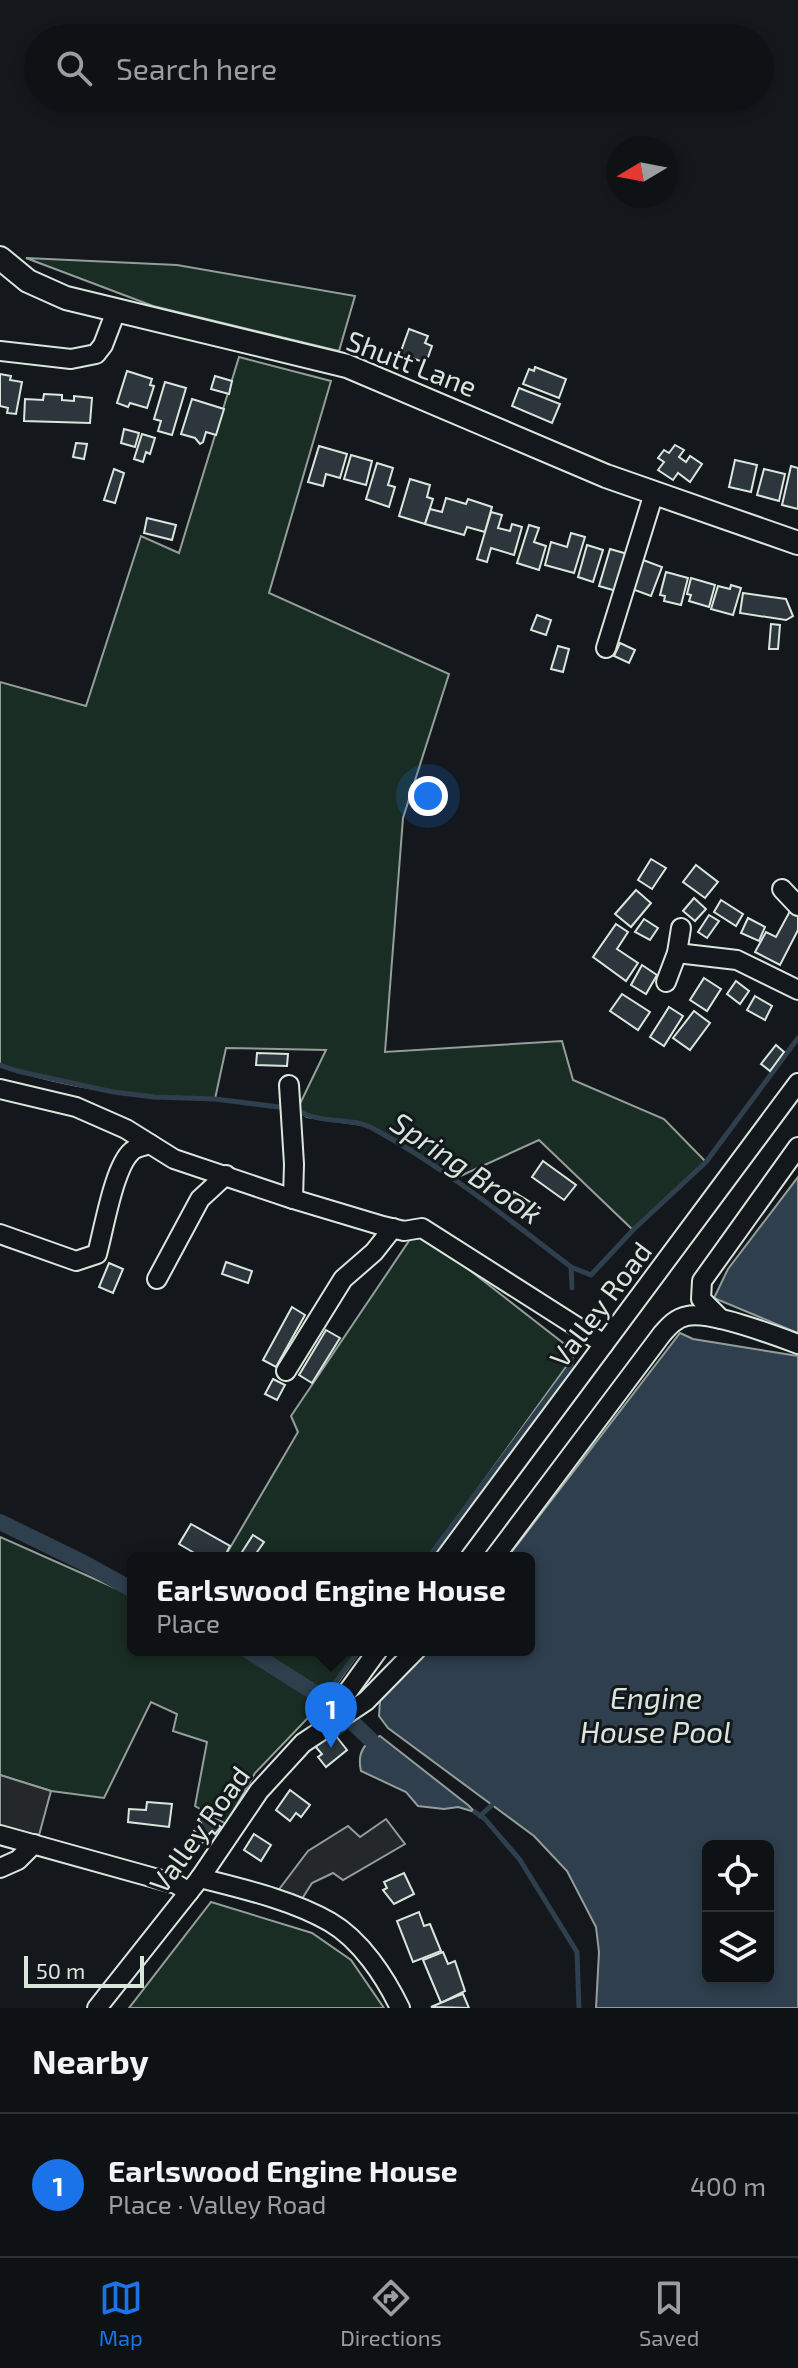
<!DOCTYPE html>
<html lang="en">
<head>
<meta charset="utf-8">
<style>
  body { margin:0; font-family:"Exo 2",sans-serif; background:#181b1e; color:#f1f3f6 }
  .controls { position:absolute; right:24px; bottom:24px; display:grid; overflow:hidden; border-radius:12px; box-shadow:0 4px 12px #0003 }
  .controls button { width:72px; height:72px; display:grid; place-items:center; padding:0; border:0; border-bottom:2px solid #2f3234; background:#0f1215; color:#f1f3f6; font:40px sans-serif }
  .compass { position:absolute; left:606px; top:136px; width:72px; height:72px; border-radius:50%; background:#0f1215; box-shadow:0 4px 12px #0003; rotate:260deg }
  .scale { position:absolute; left:24px; bottom:20px; width:120px; box-sizing:border-box; padding-left:8px; border:4px solid #d8e6dc; border-top:0; font-size:22px; line-height:28px; white-space:nowrap; color:#d8e6dc; -webkit-text-stroke:6px #14181c; paint-order:stroke }
  .you { position:absolute; left:428px; top:796px; width:28px; height:28px; margin:-20px; border:6px solid #fff; border-radius:50%; background:#1a73e8; box-shadow:0 0 0 12px #1a73e833 }
  .badge { display:grid; place-items:center; width:52px; height:52px; border-radius:50%; background:#1a73e8; color:#fff; font-size:26px; font-weight:700 }
  .pin { position:absolute; translate:-50% -66px; filter:drop-shadow(0 2px 4px #0008) }
  .pin::after { content:''; position:absolute; top:42px; width:28px; height:24px; background:inherit; clip-path:polygon(0 0,100% 0,50% 100%) }
  .popup { position:absolute; left:127px; top:1552px; width:408px; height:104px; box-sizing:border-box; display:grid; place-content:center; border-radius:12px; background:#0f1215; filter:drop-shadow(0 2px 6px #0005); font-size:26px; white-space:nowrap; color:#9b9ea0 }
  .popup b { font-size:30px; color:#f1f3f6 }
  .popup::after { content:''; position:absolute; left:50%; top:100%; margin-left:-16px; border:16px solid transparent; border-top-color:#0f1215 }
  .list { margin:0; padding:0; list-style:none }
  h2 { display:flex; justify-content:space-between; align-items:center; height:104px; margin:0; padding:0 32px; font-size:34px }
  h2 small { font-size:26px; font-weight:400; color:#9b9ea0 }
  .list li { display:grid; grid-template-columns:52px 1fr auto; gap:24px; align-items:center; box-sizing:border-box; height:144px; padding:0 32px; border-top:2px solid #2f3234 }
  .list b { display:block; font-size:30px; white-space:nowrap }
  .list p { margin:0; font-size:26px; white-space:nowrap; color:#9b9ea0 }
  .list em { font-size:26px; font-style:normal; color:#9b9ea0 }
  .icon { flex:none; width:44px; height:44px; fill:none; stroke:currentColor; stroke-width:2; stroke-linecap:round; stroke-linejoin:round }
  .map { position:relative; flex:none; width:798px; height:2008px; overflow:hidden }
  .search { position:absolute; background:#0f1215; box-shadow:0 4px 12px #0003; left:24px; right:24px; top:24px; height:88px; display:flex; align-items:center; gap:20px; box-sizing:border-box; padding:0 28px; border-radius:44px; color:#9b9ea0; font-size:30px }
  .sheet { height:248px; background:#0f1215 }
  nav { display:flex; justify-content:space-around; align-items:center; box-sizing:border-box; height:112px; border-top:2px solid #2f3234; background:#0f1215; font-size:22px; color:#9b9ea0 }
  nav a { display:grid; justify-items:center; gap:4px }
  nav .on { color:#1a73e8 }
  .map>svg:first-child { display:block }
  .green { fill:#1a2d24; stroke:#939e99; stroke-width:2 }
  .parking { fill:#24282b; stroke:#939e99; stroke-width:2 }
  .water { fill:#2f3f4d; stroke:#939e99; stroke-width:2; fill-rule:evenodd }
  .lines { fill:none; stroke-linecap:round; stroke-linejoin:round }
  .stream { stroke:#2f3f4d; stroke-width:5 }
  .canal { stroke:#2f3f4d; stroke-width:16 }
  .building { fill:#2c363c; stroke:#d8e6dc; stroke-width:2 }
  .minor-casing { stroke:#d8e6dc; stroke-width:22 }
  .major-casing { stroke:#d8e6dc; stroke-width:26 }
  .minor { stroke:#14181c; stroke-width:18 }
  .major { stroke:#14181c; stroke-width:22 }
  .labels { text-anchor:middle; dominant-baseline:central; stroke-width:6; stroke-linejoin:round; paint-order:stroke }
  .street-label { font-size:28px; fill:#d8e6dc; stroke:#14181c }
  .water-label { font-size:30px; font-style:italic; fill:#d8e6dc; stroke:#14181c }
</style>
</head>
<body>
<div class="map">
<svg width="798" height="2008" viewBox="0 0 798 2008">
  <rect width="100%" height="100%" fill="#14181c"/>
  <g class="green">
    <polygon points="26,258 177,265 355,296 339,351 153,306"/>
    <path d="M239 357 331 381 269 593 449 674 403 818 385 1052 562 1041 573 1080 664 1119 706 1162 633 1230 539 1140 456 1178 370 1126 307 1117 297 1110 326 1050 226 1048 215 1099C143 1097 68 1090 0 1065V682L86 706 141 536 179 553Z"/>
    <polygon points="417,1229 576,1353 428,1558 224,1558 298,1432 291,1416"/>
    <polygon points="0,1537 133,1596 133,1650 361,1650 326,1699 255,1773 226,1824 195,1806 207,1742 173,1731 177,1714 151,1702 104,1798 51,1791 0,1775"/>
    <polygon points="211,1902 312,1933 351,1960 384,2008 129,2008"/>
  </g>
  <g class="parking">
    <polygon points="0,1775 51,1791 38,1839 0,1827"/>
    <polygon points="386,1819 405,1844 343,1880 333,1873 312,1883 300,1902 277,1892 308,1851 348,1826 360,1837"/>
  </g>
  <g class="water">
    <polygon points="798,1177 798,1333 714,1298 728,1269"/>
    <path d="M680 1333 693 1339 798 1356V2008H596L599 1952 596 1927 567 1871 534 1836 388 1728 379 1716 380 1700 429 1650H529V1558H507ZM708 1846H768V1978H708Z"/>
    <path d="M380 1736 468 1805 475 1812 458 1807 444 1809 418 1806 406 1792 361 1771C357 1754 364 1742 380 1736Z"/>
  </g>
  <g class="lines">
    <g class="stream">
      <polyline points="0,1065 17,1071 113,1092 154,1097 215,1099 287,1108"/>
      <path d="M297 1110C320 1125 351 1116 374 1129 445 1168 507 1218 571 1267L591 1275 633 1230 706 1162 798 1038"/>
      <polyline points="571,1267 572,1288"/>
      <polyline points="428,1558 571,1366 571,1358"/>
      <polyline points="324,1698 359,1650"/>
      <polyline points="335,1736 352,1723"/>
      <polyline points="475,1812 485,1819 520,1860 577,1952 579,2008"/>
      <polyline points="480,1816 492,1805"/>
    </g>
    <g class="canal">
      <polyline points="0,1522 82,1562 133,1590"/>
      <polyline points="247,1650 331,1703"/>
      <polyline points="350,1720 371,1740"/>
    </g>
  </g>
  <g class="building">
    <polygon points="409,329 428,336 425,343 432,346 426,363 400,354"/>
    <polygon points="535,367 566,379 559,398 523,384 529,369 534,371"/>
    <polygon points="127,371 152,379 150,385 154,386 147,408 130,403 128,407 117,403"/>
    <polygon points="0,374 11,376 10,380 22,382 16,414 7,413 8,408 0,406"/>
    <polygon points="215,376 232,381 229,394 211,389"/>
    <polygon points="165,382 186,388 172,435 158,431 161,421 154,419"/>
    <polygon points="519,388 560,404 552,423 512,406"/>
    <polygon points="44,394 62,395 62,400 74,401 74,396 92,398 90,423 24,421 25,399 43,400"/>
    <polygon points="192,399 224,409 216,435 206,432 203,442 200,444 195,438 181,434"/>
    <polygon points="124,429 139,433 135,447 121,443"/>
    <polygon points="142,434 155,438 150,454 146,452 143,462 134,459"/>
    <polygon points="76,443 87,444 84,459 73,457"/>
    <polygon points="675,445 684,450 679,457 686,462 690,456 702,464 690,482 678,473 673,480 658,470 664,462 658,458 664,450 669,453"/>
    <polygon points="319,446 347,454 340,478 326,474 323,486 308,482"/>
    <polygon points="351,455 372,461 366,485 344,479"/>
    <polygon points="735,460 757,465 751,492 729,487"/>
    <polygon points="377,463 393,468 388,485 395,487 389,507 366,499"/>
    <polygon points="791,466 798,468 798,509 782,505"/>
    <polygon points="114,469 124,473 115,503 104,500"/>
    <polygon points="764,469 785,474 779,501 757,495"/>
    <polygon points="410,479 430,485 427,497 433,499 425,524 399,516"/>
    <polygon points="446,498 466,504 468,499 492,507 485,532 467,527 464,535 425,524 430,509 442,512"/>
    <polygon points="491,512 502,515 498,528 510,531 512,524 522,527 514,555 491,548 487,562 477,559"/>
    <polygon points="147,518 176,525 172,540 144,533"/>
    <polygon points="529,525 539,528 534,542 546,546 539,570 517,563"/>
    <polygon points="571,533 585,537 574,573 545,565 551,542 567,547"/>
    <polygon points="587,545 603,550 593,582 578,577"/>
    <polygon points="610,549 631,555 620,592 599,586"/>
    <polygon points="643,560 662,567 651,596 632,589"/>
    <polygon points="666,572 688,578 681,605 664,601 665,596 660,595"/>
    <polygon points="691,578 715,585 709,607 689,601 691,595 687,594"/>
    <polygon points="731,585 741,588 733,615 711,609 718,586 730,589"/>
    <polygon points="743,593 786,599 793,616 786,620 740,613"/>
    <polygon points="537,615 551,620 546,635 531,630"/>
    <polygon points="771,624 780,625 778,649 769,649"/>
    <polygon points="620,643 635,650 629,663 614,656"/>
    <polygon points="558,646 569,649 563,672 551,669"/>
    <polygon points="651,859 666,868 652,889 638,880"/>
    <polygon points="696,865 718,882 705,898 683,882"/>
    <polygon points="636,890 651,903 631,927 615,914"/>
    <polygon points="694,898 706,909 695,921 683,911"/>
    <polygon points="721,900 743,914 736,926 714,912"/>
    <polygon points="790,911 798,915 798,930 780,965 755,952 766,932 776,937"/>
    <polygon points="709,915 719,921 707,938 698,932"/>
    <polygon points="748,918 765,927 759,941 741,933"/>
    <polygon points="644,919 658,928 650,940 635,932"/>
    <polygon points="616,924 628,932 617,949 638,963 626,981 593,957"/>
    <polygon points="642,965 657,975 646,994 631,985"/>
    <polygon points="704,978 721,989 707,1011 690,1000"/>
    <polygon points="736,981 749,991 740,1004 727,994"/>
    <polygon points="622,994 650,1012 638,1030 610,1011"/>
    <polygon points="755,996 772,1006 765,1020 747,1010"/>
    <polygon points="669,1007 683,1016 664,1046 650,1037"/>
    <polygon points="694,1011 710,1023 690,1050 673,1038"/>
    <polygon points="776,1045 784,1052 770,1071 761,1064"/>
    <polygon points="257,1053 288,1054 287,1066 256,1065"/>
    <polygon points="543,1161 576,1185 564,1200 532,1177"/>
    <polygon points="514,1192 540,1208 531,1222 506,1206"/>
    <polygon points="226,1262 252,1271 248,1283 222,1274"/>
    <polygon points="109,1263 123,1269 113,1293 99,1287"/>
    <polygon points="292,1307 305,1315 276,1367 263,1360"/>
    <polygon points="326,1330 340,1338 312,1383 299,1375"/>
    <polygon points="273,1379 285,1385 277,1400 265,1394"/>
    <polygon points="191,1524 230,1546 224,1558 203,1558 179,1544"/>
    <polygon points="253,1535 264,1542 253,1558 250,1558 242,1552"/>
    <polygon points="332,1731 347,1750 326,1767 318,1757 322,1754 315,1746"/>
    <polygon points="290,1790 310,1805 301,1817 296,1813 290,1821 276,1810"/>
    <polygon points="147,1802 172,1804 169,1827 128,1822 129,1809 146,1810"/>
    <polygon points="204,1813 221,1827 215,1834 212,1831 206,1837 196,1828 201,1823 198,1820"/>
    <polygon points="194,1831 205,1840 194,1853 183,1845"/>
    <polygon points="254,1834 271,1845 261,1861 244,1850"/>
    <polygon points="404,1873 414,1894 394,1904 383,1890 387,1888 384,1882"/>
    <polygon points="419,1912 424,1926 430,1924 441,1951 413,1962 397,1921"/>
    <polygon points="443,1952 448,1964 455,1961 465,1991 441,2003 423,1960"/>
    <polygon points="463,1994 469,2008 431,2007 457,1996"/>
  </g>
  <g class="lines">
    <g class="minor-casing">
      <g id="minor">
        <polyline points="0,351 71,359 96,354 103,345 116,311"/>
        <polyline points="606,648 654,493"/>
        <polyline points="782,889 798,906"/>
        <polyline points="677,953 737,960 798,990"/>
        <polyline points="666,982 677,953 681,928"/>
        <polyline points="289,1085 294,1164 293,1199"/>
        <polyline points="0,1089 76,1107 126,1129 174,1159 293,1199 383,1226 404,1231 422,1228 604,1344"/>
        <path d="M0 1234 76 1261 97 1254C104 1229 114 1166 132 1151 136 1147 144 1146 150 1144"/>
        <polyline points="157,1279 200,1199 226,1175"/>
        <polyline points="721,1319 701,1299 702,1281 798,1147"/>
        <polyline points="286,1371 343,1279 374,1252 393,1228"/>
        <polyline points="445,1558 798,1083"/>
        <path d="M494 1558 662 1334C669 1326 676 1318 687 1316 711 1311 774 1335 798 1344"/>
        <polyline points="333,1720 341,1701 378,1650"/>
        <polyline points="0,1835 176,1884 189,1892"/>
        <polyline points="0,1868 18,1860 34,1844"/>
        <path d="M200 1878C243 1889 292 1900 330 1922 361 1940 385 1977 400 2008"/>
        <polyline points="97,2008 200,1878 259,1791 303,1743 366,1701 416,1650"/>
      </g>
    </g>
    <g class="major-casing">
      <polyline id="major" points="0,258 28,281 66,298 347,366 606,476 798,543"/>
    </g>
    <use href="#minor" class="minor"/>
    <use href="#major" class="major"/>
  </g>
  <g class="labels">
    <g class="street-label">
      <text transform="translate(412 363) rotate(21)">Shutt Lane</text>
      <text transform="translate(600 1304) rotate(-53)">Valley Road</text>
      <text transform="translate(199 1829) rotate(-54)">Valley Road</text>
    </g>
    <g class="water-label">
      <text transform="translate(467 1167) rotate(34)">Spring Brook</text>
      <text x="656" y="1697">Engine<tspan x="656" dy="34">House Pool</tspan></text>
    </g>
  </g>
</svg>
<div class="controls">
<button><svg class="icon" aria-label="locate" viewBox="0 0 24 24"><circle cx="12" cy="12" r="6"/><path d="M12 2v4M12 18v4M2 12h4M18 12h4"/></svg></button>
<button><svg class="icon" aria-label="layers" viewBox="0 0 24 24"><path d="M12 4l9 5-9 5-9-5zM3 14l9 5 9-5"/></svg></button>
</div>
<svg class="compass" viewBox="-18 -18 36 36"><path d="M0-13l5 13h-10z" fill="#e53935"/><path d="M0 13l5-13h-10z" fill="#9b9ea0"/></svg>
<div class="scale">50 m</div>
<div class="you"></div>
<div class="pin badge" style="left:331px;top:1748px">1</div>
<div class="popup"><b>Earlswood Engine House</b>Place</div>
<div class="search"><svg class="icon" aria-label="search" viewBox="0 0 24 24"><circle cx="10" cy="10" r="6"/><path d="M15 15l6 6"/></svg>Search here</div>
</div>
<section class="sheet">
<h2>Nearby<small></small></h2>
<ul class="list">
<li><span class="badge">1</span><div><b>Earlswood Engine House</b><p>Place · Valley Road</p></div><em>400 m</em></li>
</ul>
</section>
<nav>
<a class="on"><svg class="icon" aria-label="map" viewBox="0 0 24 24"><path d="M3 6l6-2 6 2 6-2v14l-6 2-6-2-6 2zM9 4v14M15 6v14"/></svg>Map</a>
<a><svg class="icon" aria-label="directions" viewBox="0 0 24 24"><path d="M12 3l9 9-9 9-9-9zM9 14v-3h6M13 9l2 2-2 2"/></svg>Directions</a>
<a><svg class="icon" aria-label="saved" viewBox="0 0 24 24"><path d="M7 4h10v16l-5-4-5 4z"/></svg>Saved</a>
</nav>
</body>
</html>
